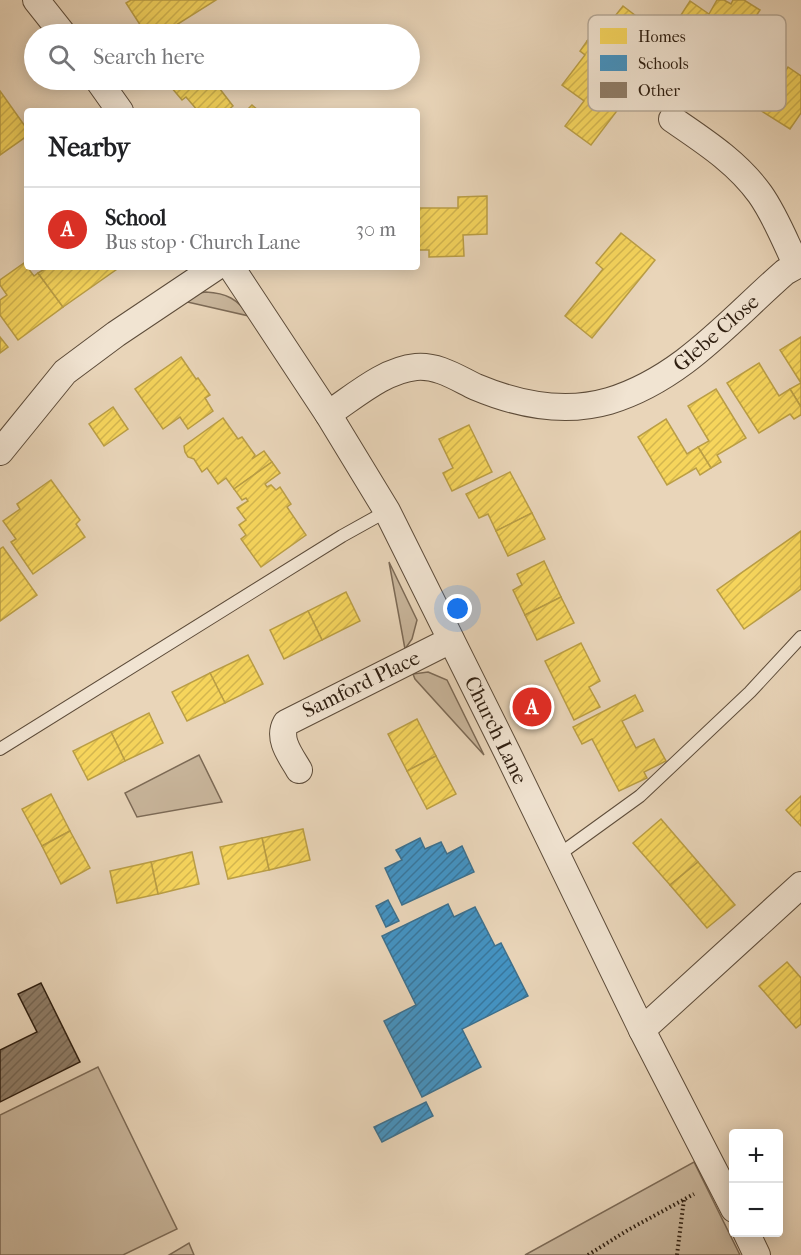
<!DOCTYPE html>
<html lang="en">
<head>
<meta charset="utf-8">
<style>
  body { margin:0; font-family:"IM FELL French Canon",serif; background:#f2f2f2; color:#202124 }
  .controls { position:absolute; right:18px; bottom:18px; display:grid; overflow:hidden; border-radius:6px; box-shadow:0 3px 15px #0003 }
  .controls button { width:54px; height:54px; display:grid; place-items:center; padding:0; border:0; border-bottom:2px solid #e0e0e0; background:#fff; color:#202124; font:30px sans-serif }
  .you { position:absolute; left:458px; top:609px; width:21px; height:21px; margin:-15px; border:4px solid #fff; border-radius:50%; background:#1a73e8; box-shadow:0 0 0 9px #1a73e833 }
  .badge { display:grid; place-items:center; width:39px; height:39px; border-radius:50%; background:#d93025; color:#fff; font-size:20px; font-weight:700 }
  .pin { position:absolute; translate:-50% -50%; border:3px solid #fff; box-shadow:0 2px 6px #0006 }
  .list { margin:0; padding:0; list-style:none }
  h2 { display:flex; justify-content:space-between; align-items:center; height:78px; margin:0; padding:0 24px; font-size:26px }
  h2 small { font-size:20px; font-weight:400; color:#757577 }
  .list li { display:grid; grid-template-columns:39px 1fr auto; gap:18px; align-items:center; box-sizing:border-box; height:84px; padding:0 24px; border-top:2px solid #e0e0e0 }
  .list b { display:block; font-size:22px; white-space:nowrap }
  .list p { margin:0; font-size:20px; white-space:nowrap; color:#757577 }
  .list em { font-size:20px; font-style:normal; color:#757577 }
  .icon { flex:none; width:33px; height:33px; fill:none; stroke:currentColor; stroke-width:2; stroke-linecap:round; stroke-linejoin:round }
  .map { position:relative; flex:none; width:801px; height:1255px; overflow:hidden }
  .search { position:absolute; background:#fff; box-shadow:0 3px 15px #0003; left:24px; top:24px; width:396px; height:66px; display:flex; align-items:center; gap:15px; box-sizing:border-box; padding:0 21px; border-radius:33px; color:#757577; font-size:22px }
  .panel { position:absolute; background:#fff; box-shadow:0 3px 15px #0003; left:24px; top:108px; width:396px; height:162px; border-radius:6px }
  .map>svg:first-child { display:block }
  .grass { fill:#c9b69c; stroke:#7c6a56; stroke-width:1.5 }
  .homes { fill:url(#homes-hatch); stroke:#ba9e45; stroke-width:1.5 }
  .schools { fill:url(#schools-hatch); stroke:#3d708d; stroke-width:1.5 }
  .building { fill:url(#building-hatch); stroke:#2e1e10; stroke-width:1.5 }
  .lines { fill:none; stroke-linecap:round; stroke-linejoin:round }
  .lane-casing { stroke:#5d4c3a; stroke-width:14 }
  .street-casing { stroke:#5d4c3a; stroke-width:28 }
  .path { stroke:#2e1e10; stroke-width:4; stroke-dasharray:1.5 3; stroke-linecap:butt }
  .lane { stroke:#f1e4d2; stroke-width:12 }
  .street { stroke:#f1e4d2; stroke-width:26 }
  .labels { text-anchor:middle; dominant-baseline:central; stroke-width:6; stroke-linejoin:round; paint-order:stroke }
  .street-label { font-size:21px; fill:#2e1e10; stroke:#f1e4d2 }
  .key { fill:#f1e4d2; stroke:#b6a998; stroke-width:1.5 }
  .key-label { font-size:16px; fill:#2e1e10 }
</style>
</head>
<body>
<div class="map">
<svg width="801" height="1255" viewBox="0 0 801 1255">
  <defs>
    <pattern id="homes-hatch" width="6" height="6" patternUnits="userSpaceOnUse" patternTransform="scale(1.5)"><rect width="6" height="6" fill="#f6d55c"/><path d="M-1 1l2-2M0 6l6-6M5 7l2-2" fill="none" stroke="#d3b64f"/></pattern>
    <pattern id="schools-hatch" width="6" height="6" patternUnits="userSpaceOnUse" patternTransform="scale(1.5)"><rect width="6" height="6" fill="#4393c3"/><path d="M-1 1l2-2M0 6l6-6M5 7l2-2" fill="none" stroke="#38779d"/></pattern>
    <pattern id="building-hatch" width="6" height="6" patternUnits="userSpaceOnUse" patternTransform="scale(1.5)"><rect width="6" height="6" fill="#8f7d68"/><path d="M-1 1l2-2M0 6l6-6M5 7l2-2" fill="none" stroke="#756654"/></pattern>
  </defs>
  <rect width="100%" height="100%" fill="#e9d5b9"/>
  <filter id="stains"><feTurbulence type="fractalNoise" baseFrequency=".00333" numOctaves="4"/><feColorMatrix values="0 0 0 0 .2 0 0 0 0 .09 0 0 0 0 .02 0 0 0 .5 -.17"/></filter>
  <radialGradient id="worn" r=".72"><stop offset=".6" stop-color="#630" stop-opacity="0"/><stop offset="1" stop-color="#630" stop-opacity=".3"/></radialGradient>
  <g class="grass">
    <path d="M206 292C226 293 238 299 249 316L183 301 199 293Z"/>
    <polygon points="389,562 417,620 412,639 405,649"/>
    <polygon points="428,672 447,680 484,755 415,679 413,674"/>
    <polygon points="199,755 222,802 137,817 125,793"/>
    <polygon points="98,1067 177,1229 123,1255 0,1255 0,1115"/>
    <polygon points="694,1162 740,1255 525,1255"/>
    <polygon points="189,1243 194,1255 169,1255"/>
  </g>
  <g class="homes">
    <polygon points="131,0 216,0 162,34 146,34 126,3"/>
    <polygon points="717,0 724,0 731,4 733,0 744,0 760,10 734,50 725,44 706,72 676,53 695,24 681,15 690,1 709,14"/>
    <polygon points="623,6 670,42 648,71 617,48 609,58 587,41 595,31 600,35"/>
    <polygon points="587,41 609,58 602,68 632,91 591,145 565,126 584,101 562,85 585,55 580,51"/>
    <polygon points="788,67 801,76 801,113 790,129 760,110"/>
    <polygon points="165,80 213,80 233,106 227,111 198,111 186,97 182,100"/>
    <polygon points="0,91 27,129 27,136 0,155"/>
    <polygon points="252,105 259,111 246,111"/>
    <polygon points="487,196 487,234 463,235 464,256 429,257 429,250 417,250 417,208 458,208 458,197"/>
    <polygon points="621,233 655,260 592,338 565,316 603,269 596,263"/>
    <polygon points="24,263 34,276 38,273 63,307 18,340 0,315 0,300 7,295 0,285 0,280"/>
    <polygon points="40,267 120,267 63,307 38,273 43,270"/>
    <polygon points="0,337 8,347 0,353"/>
    <polygon points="801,337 801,407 790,389 801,383 780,350"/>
    <polygon points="181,357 196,379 198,378 210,395 205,398 213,411 188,429 180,417 163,429 135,389"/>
    <polygon points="759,363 779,396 790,389 801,407 801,415 794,419 790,414 759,433 727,383"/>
    <polygon points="716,389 746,438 717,455 721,462 711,468 698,447 709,441 688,406"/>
    <polygon points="113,407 128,429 104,446 89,424"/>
    <polygon points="223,418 238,439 242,437 255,455 252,459 264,451 272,462 234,489 226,478 218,484 207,468 202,472 194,459 188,457 185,452 184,446"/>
    <polygon points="666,419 687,454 698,447 711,468 700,475 696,468 667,485 638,437"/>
    <polygon points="469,425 492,472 452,491 443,473 453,468 439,439"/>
    <polygon points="272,462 280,473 265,484 267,487 271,485 276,490 280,487 291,504 287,507 306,535 261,567 241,539 246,535 239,525 246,520 237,508 248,501 246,498 242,500 234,489"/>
    <polygon points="510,472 532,513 496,531 488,514 479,518 466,494"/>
    <polygon points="51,480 80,520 76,524 85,537 33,574 11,542 16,539 3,521 20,509 17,504"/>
    <polygon points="532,513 545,539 508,556 496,531"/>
    <polygon points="801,531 801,589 744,629 717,590"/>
    <polygon points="3,547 37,595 0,621 0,549"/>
    <polygon points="544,561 561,597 525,615 513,590 522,585 517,574"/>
    <polygon points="346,592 360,621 322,640 308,611"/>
    <polygon points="561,597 574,623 537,640 525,615"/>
    <polygon points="308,611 322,640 284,659 270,630"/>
    <polygon points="581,643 600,681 589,687 600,707 574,720 545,661"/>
    <polygon points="248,655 263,684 225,703 210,673"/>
    <polygon points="210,673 225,703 187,721 172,692"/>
    <polygon points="635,695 643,711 622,721 636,748 654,739 666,761 644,772 647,778 619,791 592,739 582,744 573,727"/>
    <polygon points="149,713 163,743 125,761 111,732"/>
    <polygon points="417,719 436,756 407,771 388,734"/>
    <polygon points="111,732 125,761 88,780 73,751"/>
    <polygon points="436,756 456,794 427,809 407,771"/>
    <polygon points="51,794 70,831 42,846 22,809"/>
    <polygon points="801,796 801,826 786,810"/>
    <polygon points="661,819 698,862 670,885 633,843"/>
    <polygon points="303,829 310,860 269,870 262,838"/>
    <polygon points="70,831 90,868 61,884 42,846"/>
    <polygon points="262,838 269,870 228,879 220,847"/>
    <polygon points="192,852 199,884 158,894 151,862"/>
    <polygon points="151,862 158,894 117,903 110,871"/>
    <polygon points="698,862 735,905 707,928 670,885"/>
    <polygon points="787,962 801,978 801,1024 796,1028 759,986"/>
  </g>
  <g class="schools">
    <polygon points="420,838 425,849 441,842 447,854 462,846 474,872 402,905 385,868 402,860 396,850"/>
    <polygon points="388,900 399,921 386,927 376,906"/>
    <polygon points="448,904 454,917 475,907 495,946 501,943 528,996 462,1029 481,1067 422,1097 384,1021 416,1005 382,936"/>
    <polygon points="426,1102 433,1116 382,1142 374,1127"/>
  </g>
  <polygon class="building" points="41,983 80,1062 0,1102 0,1050 37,1032 18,994"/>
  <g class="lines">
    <g class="lane-casing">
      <g id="lane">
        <polyline points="0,749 342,536 387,511"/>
        <polyline points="557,856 640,796 750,692 801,637"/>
      </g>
    </g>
    <g class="street-casing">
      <g id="street">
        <polyline points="36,0 63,34"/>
        <polyline points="98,80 120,111"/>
        <path d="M672 119C704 141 737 162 760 194 775 215 785 241 796 264"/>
        <polyline points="231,267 328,414 387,511 508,754 642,1030 734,1209"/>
        <path d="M328 414C354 397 384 370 416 367 438 365 457 378 476 387 519 405 564 414 609 401 682 379 730 320 785 272L801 263"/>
        <polyline points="0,452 65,372 116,334 216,267"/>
        <path d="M299 770C291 756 277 739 286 723L451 640"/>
        <polyline points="642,1030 801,885"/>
        <polyline points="746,1232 757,1255"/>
      </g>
    </g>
    <g class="path">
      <polyline points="588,1255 628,1230 694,1194"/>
      <polyline points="677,1255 684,1199"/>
    </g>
    <use href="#lane" class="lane"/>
    <use href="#street" class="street"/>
  </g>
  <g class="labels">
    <g class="street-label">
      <text transform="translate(716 333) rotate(-41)">Glebe Close</text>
      <text transform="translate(361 684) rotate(-26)">Samford Place</text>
      <text transform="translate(496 730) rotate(64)">Church Lane</text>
    </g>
  </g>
  <rect x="588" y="15" width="198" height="96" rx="9" class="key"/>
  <rect x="600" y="28" width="27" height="16" fill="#f6d55c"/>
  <rect x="600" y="55" width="27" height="16" fill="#4393c3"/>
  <rect x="600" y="82" width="27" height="16" fill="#8f7d68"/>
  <g class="key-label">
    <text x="638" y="42">Homes</text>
    <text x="638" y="69">Schools</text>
    <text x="638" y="96">Other</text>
  </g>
  <rect width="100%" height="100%" filter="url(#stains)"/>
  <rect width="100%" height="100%" fill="url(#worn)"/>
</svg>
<div class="controls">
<button>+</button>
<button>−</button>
</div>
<div class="you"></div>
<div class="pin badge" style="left:532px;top:707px">A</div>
<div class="search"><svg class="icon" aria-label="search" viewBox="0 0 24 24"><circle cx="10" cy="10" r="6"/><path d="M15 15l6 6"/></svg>Search here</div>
<section class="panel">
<h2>Nearby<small></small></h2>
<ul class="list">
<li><span class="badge">A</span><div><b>School</b><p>Bus stop · Church Lane</p></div><em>30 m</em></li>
</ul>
</section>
</div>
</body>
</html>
